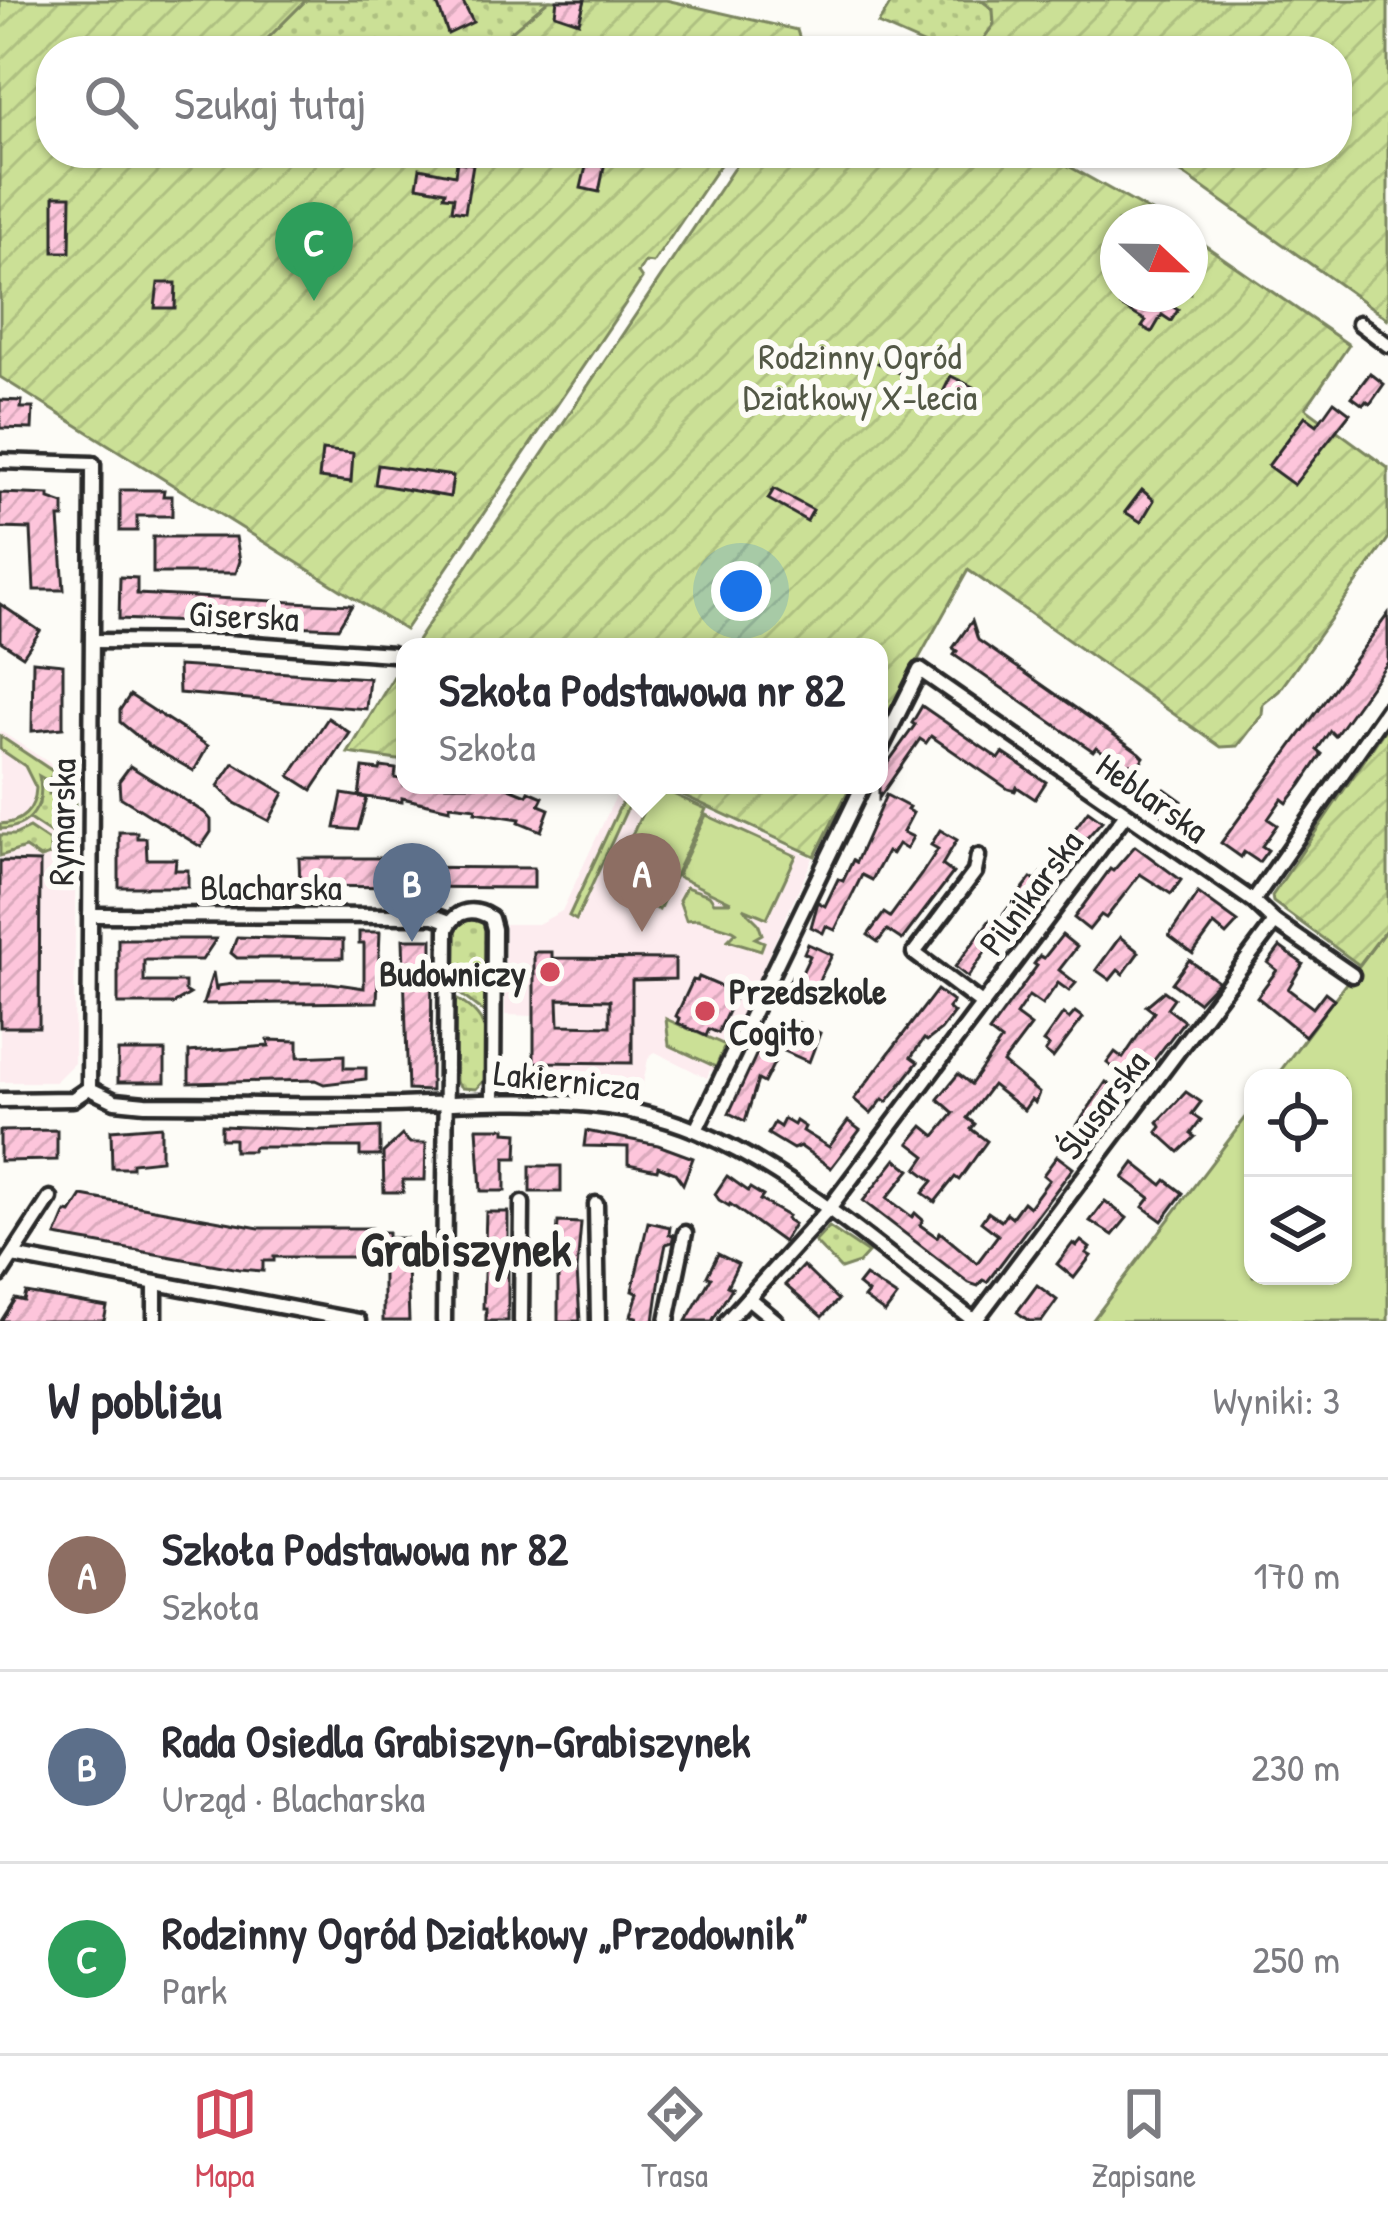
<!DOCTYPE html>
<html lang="pl">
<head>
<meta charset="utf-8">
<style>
  body { margin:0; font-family:"Patrick Hand",sans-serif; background:#f2f2f3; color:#2b2b33 }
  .controls { position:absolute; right:36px; bottom:36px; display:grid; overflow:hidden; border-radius:24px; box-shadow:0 3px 9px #0004 }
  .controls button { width:108px; height:108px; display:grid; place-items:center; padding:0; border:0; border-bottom:3px solid #e1e1e2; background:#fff; color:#2b2b33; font:60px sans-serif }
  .compass { position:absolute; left:1100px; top:204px; width:108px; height:108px; border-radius:50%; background:#fff; box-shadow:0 3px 9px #0004; rotate:112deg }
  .you { position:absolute; left:741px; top:591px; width:42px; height:42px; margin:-30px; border:9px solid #fff; border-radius:50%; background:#1a73e8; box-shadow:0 0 0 18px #1a73e833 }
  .badge { display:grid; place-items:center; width:78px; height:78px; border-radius:50%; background:#d1495b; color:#fff; font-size:39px; font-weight:700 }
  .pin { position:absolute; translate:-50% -99px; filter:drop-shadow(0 3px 6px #0008) }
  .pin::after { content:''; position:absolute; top:63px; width:42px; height:36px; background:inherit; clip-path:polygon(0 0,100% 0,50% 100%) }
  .popup { position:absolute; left:396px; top:638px; width:492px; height:156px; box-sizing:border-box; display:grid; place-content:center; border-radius:24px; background:#fff; filter:drop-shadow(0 3px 9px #0005); font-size:39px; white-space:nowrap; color:#7c7c81 }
  .popup b { font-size:45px; color:#2b2b33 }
  .popup::after { content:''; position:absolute; left:50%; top:100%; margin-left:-24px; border:24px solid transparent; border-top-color:#fff }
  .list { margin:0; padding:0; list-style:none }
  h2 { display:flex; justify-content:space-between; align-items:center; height:156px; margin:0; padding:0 48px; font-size:51px }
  h2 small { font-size:39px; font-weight:400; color:#7c7c81 }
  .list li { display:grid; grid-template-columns:78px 1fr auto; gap:36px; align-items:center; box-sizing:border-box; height:192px; padding:0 48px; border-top:3px solid #e1e1e2 }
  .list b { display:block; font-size:45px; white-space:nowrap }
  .list p { margin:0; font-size:39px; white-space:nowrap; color:#7c7c81 }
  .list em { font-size:39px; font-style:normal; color:#7c7c81 }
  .icon { flex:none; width:66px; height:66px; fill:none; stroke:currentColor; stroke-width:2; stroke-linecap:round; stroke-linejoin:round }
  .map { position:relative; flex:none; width:1388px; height:1321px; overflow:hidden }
  .search { position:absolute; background:#fff; box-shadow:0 3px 9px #0004; left:36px; right:36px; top:36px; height:132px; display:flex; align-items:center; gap:30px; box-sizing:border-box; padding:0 42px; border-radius:48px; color:#7c7c81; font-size:45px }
  .sheet { height:732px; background:#fff }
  nav { display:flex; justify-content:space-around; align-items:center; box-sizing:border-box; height:168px; border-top:3px solid #e1e1e2; background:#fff; font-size:33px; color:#7c7c81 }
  nav a { display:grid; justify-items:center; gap:6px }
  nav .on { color:#d1495b }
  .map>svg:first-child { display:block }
  .built { fill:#fdecef }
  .grass { fill:url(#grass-dots); stroke:#7b8660; stroke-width:3 }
  .park { fill:#cbe096; stroke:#7b8660; stroke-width:3 }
  .garden { fill:url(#garden-furrows); stroke:#7b8660; stroke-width:3 }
  .building { fill:url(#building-hatch); stroke:#2b2b2b; stroke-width:3; fill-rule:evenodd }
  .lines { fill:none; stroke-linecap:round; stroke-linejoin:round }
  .street-casing { stroke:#2b2b2b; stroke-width:21 }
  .street { stroke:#fdfcf7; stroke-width:12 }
  .poi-dot { fill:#d1495b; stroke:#fdfcf7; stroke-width:4.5 }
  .labels { text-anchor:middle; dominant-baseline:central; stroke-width:12; stroke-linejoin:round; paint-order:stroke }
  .park-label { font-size:36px; fill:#535846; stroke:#fdfcf7 }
  .street-label { font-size:36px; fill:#2b2b2b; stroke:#fdfcf7 }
  .poi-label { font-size:36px; font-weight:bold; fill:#2b2b2b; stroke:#fdfcf7; text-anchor:end }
  .district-label { font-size:48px; font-weight:bold; fill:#2b2b2b; stroke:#fdfcf7 }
</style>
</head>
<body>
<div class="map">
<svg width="1388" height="1321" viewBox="0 0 1388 1321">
  <defs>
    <pattern id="grass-dots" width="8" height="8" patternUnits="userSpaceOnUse" patternTransform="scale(3)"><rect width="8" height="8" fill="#cbe096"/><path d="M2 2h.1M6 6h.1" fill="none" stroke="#aec081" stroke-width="1.8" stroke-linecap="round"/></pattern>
    <pattern id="garden-furrows" width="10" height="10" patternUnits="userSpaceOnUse" patternTransform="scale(3)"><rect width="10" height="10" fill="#cbe096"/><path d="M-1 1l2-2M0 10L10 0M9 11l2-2" fill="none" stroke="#aec081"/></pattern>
    <pattern id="building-hatch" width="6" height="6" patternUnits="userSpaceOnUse" patternTransform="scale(3)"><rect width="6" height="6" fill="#fdc5db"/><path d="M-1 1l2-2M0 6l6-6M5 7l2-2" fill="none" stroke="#d9a9bc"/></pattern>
  </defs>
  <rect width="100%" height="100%" fill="#fdfcf7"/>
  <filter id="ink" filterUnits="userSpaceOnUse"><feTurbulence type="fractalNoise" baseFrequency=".00833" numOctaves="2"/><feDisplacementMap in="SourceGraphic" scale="24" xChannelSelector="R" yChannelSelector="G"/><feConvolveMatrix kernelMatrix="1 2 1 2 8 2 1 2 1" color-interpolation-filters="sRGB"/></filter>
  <g filter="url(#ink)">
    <g class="built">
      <polygon points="0,731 76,780 74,1063 55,1082 0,1082"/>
      <polygon points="621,785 656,785 813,858 715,1072 710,1070 707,1078 655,1052 648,1059 641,1093 582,1082 535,1081 534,1016 505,1015 505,924 538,924 562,911"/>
    </g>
    <g class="grass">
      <polygon points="306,0 549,0 488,51 255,51"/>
      <polygon points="893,0 981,0 993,9 994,25 975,51 939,51 878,24"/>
      <polygon points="57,768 75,780 75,855 54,854 54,842 62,841 62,831 56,830 56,837 29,819 39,804 39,776 48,782 49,794 60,792 67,781 54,772"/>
      <polygon points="29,828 50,842 50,855 40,858 25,848 0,856 0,835 14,835"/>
      <polygon points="476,918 486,926 489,937 486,1014 455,990 456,926 462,920"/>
      <path d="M454 998C492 1017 488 1039 486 1078L476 1089 462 1088 456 1082Z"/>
      <polygon points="829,1227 868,1253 859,1263 841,1269 815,1242"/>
    </g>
    <g class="park">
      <path d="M0 736 54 772 48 781 39 776C46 805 31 828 0 829V824C22 823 35 810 36 788L25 766 0 749Z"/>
      <polygon points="630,785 638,785 576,920 569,916"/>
      <polygon points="655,786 706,809 659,910 608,886"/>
      <polygon points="706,815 796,856 767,918 743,908 758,923 762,934 755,938 764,942 761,950 728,940 736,932 733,930 698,919 686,920 679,900 686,887 709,895 714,902 731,902 677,876"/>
      <polygon points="1388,927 1388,1321 1092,1321 1253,1108 1253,1276 1343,1276 1343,1078 1275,1078"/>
      <polygon points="666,1019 725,1045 716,1067 669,1045"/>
    </g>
    <g class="garden">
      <polygon points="0,0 306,0 255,51 51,51 51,153 728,153 653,263 645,262 638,273 642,279 405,630 0,377"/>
      <polygon points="549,0 666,0 797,30 801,43 795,51 488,51"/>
      <polygon points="981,0 1388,0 1388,319 1188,177 1146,153 1337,153 1337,51 975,51 994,24 993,9"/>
      <polygon points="744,153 1045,153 1169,222 1118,222 1118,294 1190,294 1190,235 1349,345 1306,408 1388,468 1388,539 1279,691 1263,704 1262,715 1238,746 1221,747 968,570 879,730 879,647 413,647"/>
      <polygon points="405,659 405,761 348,753 397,671"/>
      <polygon points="1388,725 1388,927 1359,965 1273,902 1272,896"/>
      <polygon points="661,785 851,785 815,856"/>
    </g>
    <g class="building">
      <polygon points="436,0 462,0 473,22 448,34"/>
      <polygon points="557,0 585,0 579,22 555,14"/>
      <polygon points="588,158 605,162 599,192 581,188"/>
      <polygon points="457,162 473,164 465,212 452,210 454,197 444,196 445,191 417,186 420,168 455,175"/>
      <polygon points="54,196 71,196 70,252 54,252"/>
      <polygon points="158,283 176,283 175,308 155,308"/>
      <polygon points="1129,294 1151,294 1178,310 1171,321 1162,315 1152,332 1142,327 1146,321 1121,306"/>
      <polygon points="884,348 910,358 904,375 878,363"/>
      <polygon points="1370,373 1384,384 1370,404 1366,401 1363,405 1352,397"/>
      <polygon points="951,376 973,387 963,406 941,396"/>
      <polygon points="0,400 22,401 21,408 33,408 32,429 0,428"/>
      <polygon points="1334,401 1350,413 1294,485 1268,466 1305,416 1317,425"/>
      <polygon points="322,450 353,453 351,482 319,478"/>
      <polygon points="378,465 453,476 450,497 375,484"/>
      <polygon points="774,489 813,510 807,521 768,499"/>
      <polygon points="120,490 164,490 163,496 172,496 172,516 137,516 137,531 120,531"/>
      <polygon points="1142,490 1154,500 1141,522 1125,512"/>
      <polygon points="0,493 49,495 49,499 64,504 64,518 59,518 64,590 34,590 31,529 0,528"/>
      <polygon points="153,537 236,537 240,561 236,573 153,573"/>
      <polygon points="120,577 137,578 137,594 352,605 338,628 119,619"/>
      <polygon points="0,604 40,631 23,656 0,641"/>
      <polygon points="1388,614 1388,662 1335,736 1330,731 1317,750 1322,754 1301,785 1287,803 1282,799 1268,819 1277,825 1262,846 1268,850 1259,862 1244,852 1241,857 1221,843"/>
      <polygon points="972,621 978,640 1140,753 1144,757 1136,768 1131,764 1128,769 1096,747 1093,751 954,655 957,651 953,648"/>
      <polygon points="33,661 63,664 63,728 32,731"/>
      <polygon points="178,666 369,678 366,709 179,693"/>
      <polygon points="130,695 208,746 194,771 148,745 120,722 120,710"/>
      <polygon points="922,706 999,759 1003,753 1046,782 1035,799 1017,787 1015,791 1008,789 931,736 926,743 920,739 879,798 879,775 915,725 912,723"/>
      <polygon points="328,718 350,733 312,790 290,776"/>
      <polygon points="234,763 284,793 269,821 235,803 218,786"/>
      <polygon points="130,766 205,813 211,820 211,832 201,847 120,797 119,781"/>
      <polygon points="381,767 396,769 395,778 405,780 404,785 502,785 527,795 529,791 543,797 539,805 549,809 541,831 519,822 520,819 475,812 476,808 450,805 450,809 402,798 402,802 359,796 363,768 380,770"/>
      <polygon points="1165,789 1182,801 1169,819 1152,807"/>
      <polygon points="342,794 367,798 358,830 335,828"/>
      <polygon points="886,795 909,807 907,810 913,813 903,832 913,837 906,849 898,844 892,854 887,852 872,880 862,875 835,930 826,926 823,933 811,927 818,902 825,906 838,879 843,881 853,860 856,862"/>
      <polygon points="1088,811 1102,821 1077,849 1080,851 1067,867 1065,865 1007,932 996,924 1031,878 1036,881"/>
      <polygon points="940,830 957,840 942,865 953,873 902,940 887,930 878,942 868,935 884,913 890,917 921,875 938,849 931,845"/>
      <polygon points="119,832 137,832 137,838 146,838 147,859 176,859 175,870 188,870 188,887 119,887"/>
      <polygon points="1135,846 1181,880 1171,894 1140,874 1106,918 1101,915 1089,930 1074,918 1110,869 1113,871"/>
      <polygon points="299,858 390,858 390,867 534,868 534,888 300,886"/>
      <polygon points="0,861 40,862 39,1027 0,1027"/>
      <polygon points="1198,893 1238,922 1226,935 1214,925 1193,954 1169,936"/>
      <polygon points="990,920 1001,929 968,977 955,967"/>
      <polygon points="359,932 380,932 377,1002 203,1004 213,972 216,991 217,986 241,983 331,983 364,988 364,944 359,944"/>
      <polygon points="1062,935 1077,947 1059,970 1076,983 1069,991 1058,983 1042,1005 1029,996 1016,1015 1031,1026 1003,1063 1039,1093 1035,1103 1031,1100 1024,1110 992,1085 967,1118 975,1124 971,1129 987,1141 959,1180 955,1177 935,1202 923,1193 933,1181 917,1169 926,1156 909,1143 923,1126 935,1136 954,1113 938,1099 958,1074 971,1084 1001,1041 989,1032 1037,966 1034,964 1040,956 1044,958"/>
      <polygon points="237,937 343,940 343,958 237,958 231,953"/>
      <polygon points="1120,937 1139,952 1123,974 1118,970 1110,980 1096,970"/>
      <polygon points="118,939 216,939 202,960 144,960 144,982 185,982 185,991 190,994 173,1004 118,1004"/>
      <polygon points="403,939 432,939 431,1091 408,1090"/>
      <polygon points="808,944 832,955 808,1002 785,991 792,976 799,979 810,956 804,953"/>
      <polygon points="1280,947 1303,964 1288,989 1313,1008 1325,992 1334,999 1305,1036 1257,997 1277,970 1268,963"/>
      <path d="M534 952H552V958L675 959V979L632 980V1063L534 1062ZM558 999 610 1000V1026L559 1025Z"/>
      <polygon points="1189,960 1218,981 1198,1002 1172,983"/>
      <polygon points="699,977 727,989 724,994 734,998 718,1033 709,1029 706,1036 678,1023 680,1019 676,1016 693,980 697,981"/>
      <polygon points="937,990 953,1002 948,1008 954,1013 941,1030 927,1041 924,1039 911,1057 918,1062 887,1102 883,1099 871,1114 854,1099"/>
      <polygon points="1164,991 1174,998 1167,1008 1184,1021 1142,1076 1125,1068 1121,1074 1107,1063 1115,1052 1123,1058 1154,1012 1146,1006"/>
      <polygon points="1075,1012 1083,1018 1053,1058 1045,1052 1049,1046 1043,1042 1063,1014 1069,1019"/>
      <polygon points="793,1020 820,1033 809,1062 780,1049"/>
      <polygon points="268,1040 298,1041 298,1057 344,1055 344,1068 366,1068 366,1079 324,1084 315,1080 189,1083 189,1052 269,1046"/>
      <rect x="118" y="1051" width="47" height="31"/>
      <polygon points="758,1051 776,1059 764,1083 758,1080 745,1121 729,1113"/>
      <polygon points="1106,1082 1124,1095 1085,1152 1068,1139"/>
      <polygon points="1186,1092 1201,1102 1192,1114 1201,1120 1191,1134 1195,1137 1179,1152 1157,1132 1161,1127 1158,1122"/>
      <polygon points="784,1119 794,1125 796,1121 805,1127 803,1131 829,1147 848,1121 860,1130 831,1168 800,1146 793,1149 768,1134 774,1123 780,1127"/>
      <polygon points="161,1126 161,1160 132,1163 132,1168 112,1168 111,1130"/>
      <polygon points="221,1126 319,1130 380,1127 380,1156 360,1156 360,1147 254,1147 252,1151 234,1151 234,1139 221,1139"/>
      <polygon points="477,1128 505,1128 505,1132 518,1133 517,1158 505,1158 505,1191 481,1191"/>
      <polygon points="57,1130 57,1160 0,1161 0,1131"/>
      <polygon points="586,1131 658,1145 693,1158 683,1184 675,1173 658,1166 657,1170 628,1164 628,1147 584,1146"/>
      <polygon points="402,1135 410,1143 426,1143 425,1180 403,1180 403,1192 384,1192 383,1153"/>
      <polygon points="1057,1156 1073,1168 987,1282 983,1280 978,1286 969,1283 863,1201 896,1159 910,1170 887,1198 912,1217 915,1213 923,1220 920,1225 937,1237 940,1232 977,1263 998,1235 981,1222 988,1212 1001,1221 1007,1213 1012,1217 1023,1202 1029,1207 1049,1180 1043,1175"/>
      <polygon points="1134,1163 1162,1185 1166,1180 1183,1193 1162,1221 1143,1207 1150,1198 1123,1178"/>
      <rect x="530" y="1166" width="31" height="26"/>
      <polygon points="727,1176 748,1191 750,1188 763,1196 760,1200 788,1216 786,1219 794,1224 783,1242 730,1204 729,1206 719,1200 715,1194"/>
      <polygon points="82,1196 259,1228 372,1228 372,1232 388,1232 388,1238 406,1238 409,1321 383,1321 383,1262 363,1261 363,1257 274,1257 274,1261 263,1261 263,1271 239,1269 56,1236 66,1212 71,1213"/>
      <polygon points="1105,1201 1127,1218 1113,1235 1090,1221"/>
      <polygon points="486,1212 508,1212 508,1321 486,1321 486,1308 483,1308"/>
      <polygon points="558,1222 581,1223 577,1270 580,1321 558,1321 558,1270 555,1270"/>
      <polygon points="648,1222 670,1227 669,1234 674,1235 672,1242 666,1244 662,1263 654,1321 636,1321 637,1317 631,1316 638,1293 632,1291"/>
      <polygon points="1081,1241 1090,1248 1086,1253 1091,1256 1074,1278 1057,1264 1073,1243 1077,1246"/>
      <polygon points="718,1254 738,1264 727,1286 732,1288 712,1321 686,1321 711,1278 707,1276"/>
      <polygon points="803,1266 838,1300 822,1317 785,1285"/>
      <polygon points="865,1276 897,1297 885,1313 864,1298 868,1293 858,1285"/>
      <polygon points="1037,1285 1057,1300 1042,1321 1029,1321 1017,1312"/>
      <polygon points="26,1293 107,1307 104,1321 1,1321 15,1299 24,1301"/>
    </g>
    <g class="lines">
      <g class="street-casing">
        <g id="street">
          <polyline points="1359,323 1388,345"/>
          <polyline points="0,461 93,464 93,477 89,1088 73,1099 0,1100"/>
          <polyline points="92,641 225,642 392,654"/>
          <polyline points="879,752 920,670 1253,901 1275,922 1352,975"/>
          <polyline points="978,856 975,872 914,953 983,1005"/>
          <polyline points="1253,901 1388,708"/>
          <polyline points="90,915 434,916 450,922"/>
          <path d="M94 1091 115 1101 145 1104C227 1104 309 1106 391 1105 493 1103 600 1090 697 1131 799 1174 886 1256 975 1321"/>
          <polyline points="696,1130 863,785"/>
          <polyline points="596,1204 598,1321"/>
          <polyline points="13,1256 358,1321"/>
          <polyline points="0,1275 50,1198"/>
          <polyline points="155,1284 155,1321"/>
          <polyline points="748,1298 776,1321"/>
          <path d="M444 1321 447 929C456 909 474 907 491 918L494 929 493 1099"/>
          <polyline points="521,1321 522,1203"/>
          <polyline points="667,1321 685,1233"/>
          <polyline points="727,1321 827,1211 1125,815"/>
          <polyline points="975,1321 1275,922"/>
        </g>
      </g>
      <use href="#street" class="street"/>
    </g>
  </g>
  <g class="poi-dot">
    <circle cx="550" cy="972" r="12"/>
    <circle cx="705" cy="1011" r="12"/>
  </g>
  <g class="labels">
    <g class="park-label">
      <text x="860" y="355">Rodzinny Ogród<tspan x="860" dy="41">Działkowy X-lecia</tspan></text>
    </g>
    <g class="street-label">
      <text transform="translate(244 615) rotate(3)">Giserska</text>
      <text transform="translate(1153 797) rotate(35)">Heblarska</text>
      <text transform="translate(61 822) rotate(-89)">Rymarska</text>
      <text x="271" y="886">Blacharska</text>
      <text transform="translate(1030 892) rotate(-53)">Pilnikarska</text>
      <text transform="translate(567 1079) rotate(6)">Lakiernicza</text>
      <text transform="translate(1102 1104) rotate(-53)">Ślusarska</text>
    </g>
    <g class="poi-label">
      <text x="526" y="972">Budowniczy</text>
      <text x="729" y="990" text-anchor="start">Przedszkole<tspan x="729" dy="41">Cogito</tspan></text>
    </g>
    <g class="district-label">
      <text x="466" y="1248">Grabiszynek</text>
    </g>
  </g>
</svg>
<div class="controls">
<button><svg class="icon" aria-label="locate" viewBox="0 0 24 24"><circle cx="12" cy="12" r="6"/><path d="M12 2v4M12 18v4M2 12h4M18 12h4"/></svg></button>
<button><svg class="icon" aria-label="layers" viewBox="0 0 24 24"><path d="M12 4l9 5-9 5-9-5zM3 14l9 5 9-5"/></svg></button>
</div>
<svg class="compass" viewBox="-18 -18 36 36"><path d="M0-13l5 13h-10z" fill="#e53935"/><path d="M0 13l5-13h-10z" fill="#7c7c81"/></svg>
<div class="you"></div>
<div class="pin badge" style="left:642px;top:932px;background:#8d6e63">A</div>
<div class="popup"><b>Szkoła Podstawowa nr 82</b>Szkoła</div>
<div class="pin badge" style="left:412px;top:942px;background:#5c6f8a">B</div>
<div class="pin badge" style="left:314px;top:301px;background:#2e9e5b">C</div>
<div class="search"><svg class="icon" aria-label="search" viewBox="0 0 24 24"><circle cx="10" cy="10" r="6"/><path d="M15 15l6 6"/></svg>Szukaj tutaj</div>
</div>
<section class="sheet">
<h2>W pobliżu<small>Wyniki: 3</small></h2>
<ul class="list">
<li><span class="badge" style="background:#8d6e63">A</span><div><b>Szkoła Podstawowa nr 82</b><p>Szkoła</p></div><em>170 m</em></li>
<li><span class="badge" style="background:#5c6f8a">B</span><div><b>Rada Osiedla Grabiszyn-Grabiszynek</b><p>Urząd · Blacharska</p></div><em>230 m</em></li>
<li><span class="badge" style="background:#2e9e5b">C</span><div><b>Rodzinny Ogród Działkowy „Przodownik”</b><p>Park</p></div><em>250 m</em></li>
</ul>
</section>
<nav>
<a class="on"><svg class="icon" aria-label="map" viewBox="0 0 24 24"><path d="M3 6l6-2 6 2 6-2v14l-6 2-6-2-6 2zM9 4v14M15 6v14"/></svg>Mapa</a>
<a><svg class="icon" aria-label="directions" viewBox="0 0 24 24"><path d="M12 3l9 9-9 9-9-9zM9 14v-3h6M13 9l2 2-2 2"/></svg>Trasa</a>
<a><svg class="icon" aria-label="saved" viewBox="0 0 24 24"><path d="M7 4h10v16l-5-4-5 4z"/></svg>Zapisane</a>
</nav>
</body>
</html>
